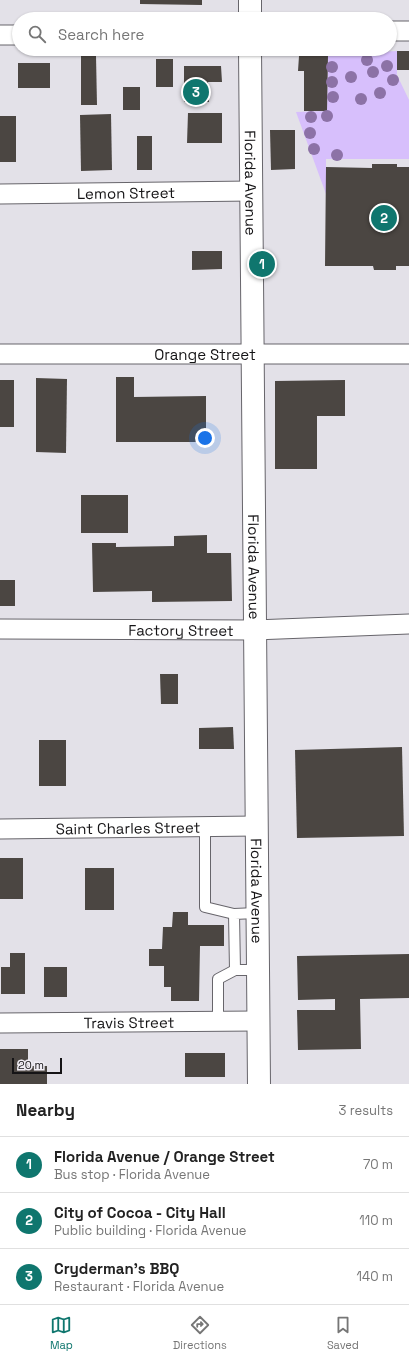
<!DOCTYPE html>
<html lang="en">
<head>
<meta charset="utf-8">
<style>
  body { margin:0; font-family:"Space Grotesk",sans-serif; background:#f6f6f6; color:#222 }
  .scale { position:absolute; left:12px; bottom:10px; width:50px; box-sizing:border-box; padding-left:4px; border:2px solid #151416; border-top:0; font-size:11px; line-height:14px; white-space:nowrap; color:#151416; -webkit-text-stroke:3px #f1eef5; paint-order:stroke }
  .you { position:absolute; left:205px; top:438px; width:14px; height:14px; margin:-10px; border:3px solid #fff; border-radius:50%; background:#1a73e8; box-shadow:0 0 0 6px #1a73e833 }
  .badge { display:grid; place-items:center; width:26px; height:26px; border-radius:50%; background:#0f766e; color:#fff; font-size:13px; font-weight:700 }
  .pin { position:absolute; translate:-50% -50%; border:2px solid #fff; box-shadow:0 1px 4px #0006 }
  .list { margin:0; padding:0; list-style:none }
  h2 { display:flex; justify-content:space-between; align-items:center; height:52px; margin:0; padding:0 16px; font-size:17px }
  h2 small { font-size:13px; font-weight:400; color:#767676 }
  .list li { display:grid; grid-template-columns:26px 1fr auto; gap:12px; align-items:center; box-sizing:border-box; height:56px; padding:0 16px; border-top:1px solid #e0e0e0 }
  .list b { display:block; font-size:15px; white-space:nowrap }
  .list p { margin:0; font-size:13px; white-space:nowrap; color:#767676 }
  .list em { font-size:13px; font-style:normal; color:#767676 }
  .icon { flex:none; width:22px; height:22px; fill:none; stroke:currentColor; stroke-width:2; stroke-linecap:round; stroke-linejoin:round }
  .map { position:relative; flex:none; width:409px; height:1084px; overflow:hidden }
  .search { position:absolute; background:#fff; box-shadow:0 1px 3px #0004; left:12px; right:12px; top:12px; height:44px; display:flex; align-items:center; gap:10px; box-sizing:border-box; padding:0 14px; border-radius:22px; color:#767676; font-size:15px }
  .sheet { height:220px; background:#fff }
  nav { display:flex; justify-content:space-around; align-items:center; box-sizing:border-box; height:56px; border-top:1px solid #e0e0e0; background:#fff; font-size:11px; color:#767676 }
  nav a { display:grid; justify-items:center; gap:2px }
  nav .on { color:#0f766e }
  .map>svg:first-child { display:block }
  .green { fill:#d7bffc }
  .building { fill:#4b4642 }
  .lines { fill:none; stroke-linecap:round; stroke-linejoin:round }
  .lane-casing { stroke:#67656b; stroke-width:12 }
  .street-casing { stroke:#67656b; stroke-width:21 }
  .secondary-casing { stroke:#67656b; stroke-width:24 }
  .lane { stroke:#fff; stroke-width:10 }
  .street { stroke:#fff; stroke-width:19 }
  .secondary { stroke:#fff; stroke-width:22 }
  .tree { fill:#8c72a6 }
  .labels { text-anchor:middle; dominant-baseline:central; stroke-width:4; stroke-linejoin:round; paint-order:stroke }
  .street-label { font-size:15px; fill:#151416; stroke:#f1eef5 }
</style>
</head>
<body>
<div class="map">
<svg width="409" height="1084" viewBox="0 0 409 1084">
  <rect width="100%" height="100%" fill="#e3e1e8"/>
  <polygon class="green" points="397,51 397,75 409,100 409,159 326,159 326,194 296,112 327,111 328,56 347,56 360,53"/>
  <g class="building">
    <polygon points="140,0 202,0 202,5 140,4"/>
    <rect x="397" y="51" width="12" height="19"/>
    <polygon points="81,56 96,56 97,105 81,105"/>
    <polygon points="299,56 328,56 327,111 304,111 304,71 298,71"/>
    <rect x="156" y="59" width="17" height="28"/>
    <rect x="18" y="63" width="32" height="25"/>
    <polygon points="184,66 221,66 222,82 208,82 209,102 184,102"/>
    <rect x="123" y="87" width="17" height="23"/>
    <polygon points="188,113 222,113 222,143 187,143"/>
    <polygon points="111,114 112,170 81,171 80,115"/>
    <rect x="0" y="116" width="16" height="46"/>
    <polygon points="270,130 295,130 295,169 271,170"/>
    <rect x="137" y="136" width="15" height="34"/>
    <polygon points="372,164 397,164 397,167 409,167 409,266 396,266 396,270 374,270 373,266 325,266 326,167 372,168"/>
    <polygon points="192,251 222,251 222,269 192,270"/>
    <polygon points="116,377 134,377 134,397 206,396 206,442 116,442"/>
    <polygon points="36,378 67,379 66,453 36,452"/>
    <rect x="0" y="380" width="14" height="47"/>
    <polygon points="345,380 345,416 317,416 317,469 275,469 275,381"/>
    <rect x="81" y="495" width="47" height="38"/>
    <polygon points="207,535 207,553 231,553 232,601 152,602 152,591 93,592 92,543 116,543 116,547 174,546 174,536"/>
    <rect x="0" y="580" width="15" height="26"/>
    <polygon points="160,674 178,674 178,704 161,704"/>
    <polygon points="233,727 234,749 199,749 199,728"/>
    <rect x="39" y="740" width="27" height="46"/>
    <polygon points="402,747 404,836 297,838 295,750"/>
    <rect x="0" y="858" width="23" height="41"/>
    <rect x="85" y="868" width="29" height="42"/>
    <polygon points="173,912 188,912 188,925 224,925 224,946 200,946 199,1001 171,1001 171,987 164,987 164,966 149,966 149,949 162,949 163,927 172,927"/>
    <polygon points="10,953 25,953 25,994 1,994 1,967 10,967"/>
    <polygon points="409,954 409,998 360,999 361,1049 298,1050 297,1010 335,1010 335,999 298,1000 297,956"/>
    <rect x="44" y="967" width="23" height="30"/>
    <polygon points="0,1049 28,1049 28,1066 47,1066 47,1084 0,1084"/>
    <rect x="185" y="1053" width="40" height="24"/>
  </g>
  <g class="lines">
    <g class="lane-casing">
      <g id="lane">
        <polyline points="205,826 205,907 234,914"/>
        <polyline points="257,913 234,914 235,970 258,970"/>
        <polyline points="218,1021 218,979 235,970"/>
      </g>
    </g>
    <g class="street-casing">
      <g id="street">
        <polyline points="390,31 409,31"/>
        <polyline points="0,35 19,35"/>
        <path id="s1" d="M0 194 252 191"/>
        <path id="s2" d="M0 354H409"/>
        <path id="s3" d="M0 629 254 630 409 624"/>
        <path id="s4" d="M0 829 256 826"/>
        <path id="s5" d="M0 1023 258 1021"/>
      </g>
    </g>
    <g class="secondary-casing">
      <g id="secondary">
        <polyline points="250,0 250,19"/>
        <path id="s6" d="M250 49 259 1084"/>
      </g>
    </g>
    <use href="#lane" class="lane"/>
    <use href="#street" class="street"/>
    <use href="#secondary" class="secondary"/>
  </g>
  <g class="tree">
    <circle cx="367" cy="60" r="6"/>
    <circle cx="387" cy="66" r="6"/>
    <circle cx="332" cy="67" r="6"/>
    <circle cx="373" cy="72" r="6"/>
    <circle cx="351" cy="77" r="6"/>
    <circle cx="393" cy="80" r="6"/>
    <circle cx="332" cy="82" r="6"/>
    <circle cx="380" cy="93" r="6"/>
    <circle cx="333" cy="97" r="6"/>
    <circle cx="361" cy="99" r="6"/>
    <circle cx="327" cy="116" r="6"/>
    <circle cx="311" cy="117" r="6"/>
    <circle cx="310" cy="133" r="6"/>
    <circle cx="314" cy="149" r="6"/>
    <circle cx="337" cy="155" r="6"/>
  </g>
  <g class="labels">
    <g class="street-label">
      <text stroke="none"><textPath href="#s6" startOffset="134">Florida Avenue</textPath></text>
      <text stroke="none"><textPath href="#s1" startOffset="126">Lemon Street</textPath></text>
      <text stroke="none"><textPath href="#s2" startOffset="205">Orange Street</textPath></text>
      <text stroke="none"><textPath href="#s6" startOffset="518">Florida Avenue</textPath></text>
      <text stroke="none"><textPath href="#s3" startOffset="181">Factory Street</textPath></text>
      <text stroke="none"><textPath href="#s4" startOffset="128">Saint Charles Street</textPath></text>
      <text stroke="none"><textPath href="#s6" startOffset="842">Florida Avenue</textPath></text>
      <text stroke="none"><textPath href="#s5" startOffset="129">Travis Street</textPath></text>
    </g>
  </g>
</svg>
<div class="scale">20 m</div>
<div class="you"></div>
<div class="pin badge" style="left:262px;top:264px">1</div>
<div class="pin badge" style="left:384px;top:218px">2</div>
<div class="pin badge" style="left:196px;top:92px">3</div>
<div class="search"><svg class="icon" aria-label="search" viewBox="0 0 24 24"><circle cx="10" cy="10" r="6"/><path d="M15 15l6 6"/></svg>Search here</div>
</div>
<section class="sheet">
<h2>Nearby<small>3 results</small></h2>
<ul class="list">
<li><span class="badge">1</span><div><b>Florida Avenue / Orange Street</b><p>Bus stop · Florida Avenue</p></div><em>70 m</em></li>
<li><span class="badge">2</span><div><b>City of Cocoa - City Hall</b><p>Public building · Florida Avenue</p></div><em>110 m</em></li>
<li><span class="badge">3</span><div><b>Cryderman's BBQ</b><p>Restaurant · Florida Avenue</p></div><em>140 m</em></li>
</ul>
</section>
<nav>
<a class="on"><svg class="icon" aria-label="map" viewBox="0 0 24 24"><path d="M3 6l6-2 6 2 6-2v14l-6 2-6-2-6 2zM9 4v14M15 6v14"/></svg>Map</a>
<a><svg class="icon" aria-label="directions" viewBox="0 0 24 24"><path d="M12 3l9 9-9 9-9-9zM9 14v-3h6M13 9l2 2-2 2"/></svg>Directions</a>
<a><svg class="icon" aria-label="saved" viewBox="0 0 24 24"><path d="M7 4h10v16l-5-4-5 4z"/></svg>Saved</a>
</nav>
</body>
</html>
